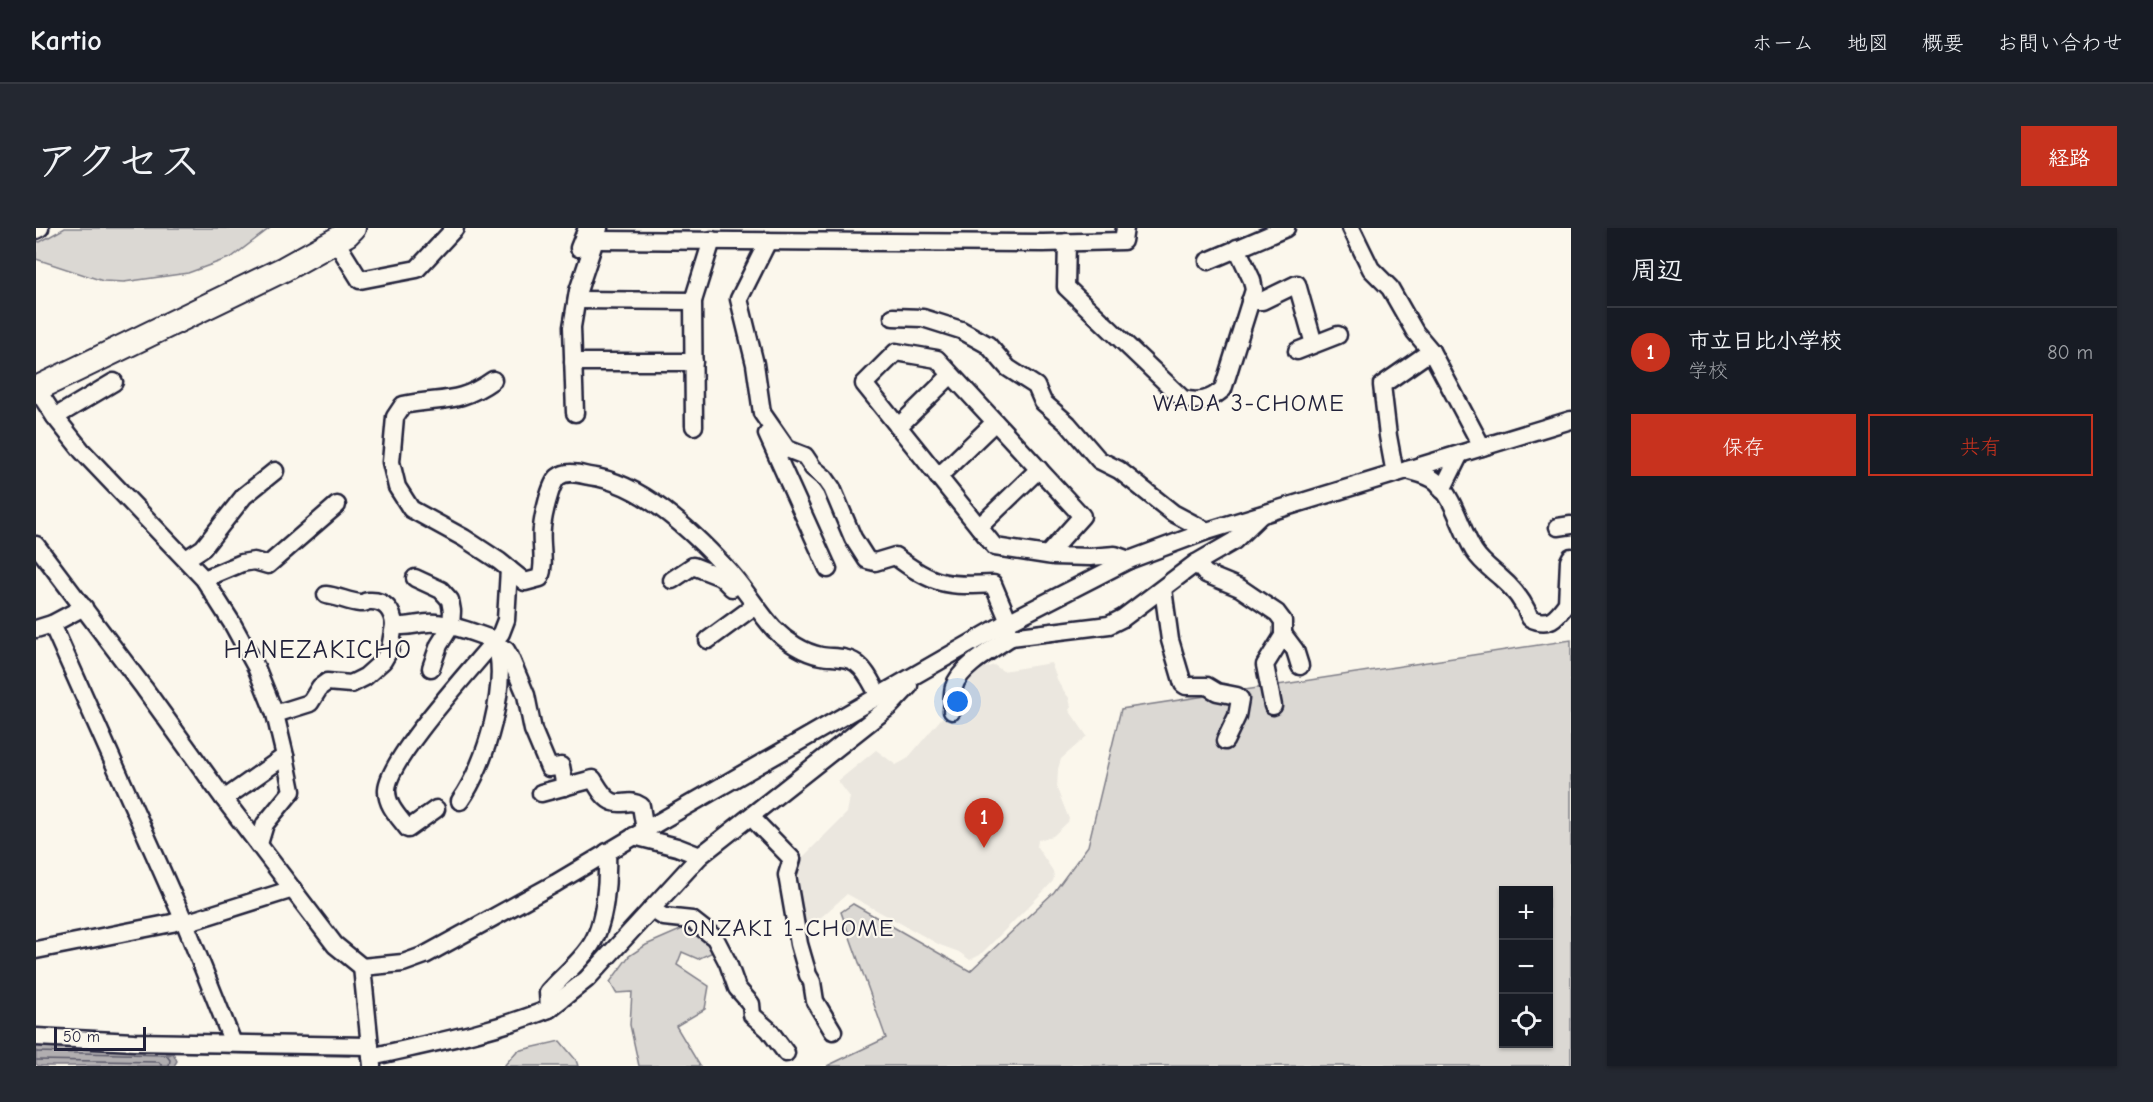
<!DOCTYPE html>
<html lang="ja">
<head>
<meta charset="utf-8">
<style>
  body { margin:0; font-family:"Comic Neue","Klee One",sans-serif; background:#242831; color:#f1f3f6 }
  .controls { position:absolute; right:18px; bottom:18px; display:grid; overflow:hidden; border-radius:0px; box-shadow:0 2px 4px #0004 }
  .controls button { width:54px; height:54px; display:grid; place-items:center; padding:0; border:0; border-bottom:2px solid #363941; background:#171b24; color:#f1f3f6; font:30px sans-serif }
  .scale { position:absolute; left:18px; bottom:15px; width:92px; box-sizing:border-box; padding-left:6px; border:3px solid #22223b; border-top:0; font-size:16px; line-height:21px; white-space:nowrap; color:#22223b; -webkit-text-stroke:4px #fbf7ec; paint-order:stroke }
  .you { position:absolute; left:922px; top:474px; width:21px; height:21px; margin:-15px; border:4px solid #fff; border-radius:50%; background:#1a73e8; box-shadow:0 0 0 9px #1a73e833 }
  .badge { display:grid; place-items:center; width:39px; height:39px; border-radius:50%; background:#c8321e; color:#fff; font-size:20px; font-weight:700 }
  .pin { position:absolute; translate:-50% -50px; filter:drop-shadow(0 2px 3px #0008) }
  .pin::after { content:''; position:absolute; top:32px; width:21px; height:18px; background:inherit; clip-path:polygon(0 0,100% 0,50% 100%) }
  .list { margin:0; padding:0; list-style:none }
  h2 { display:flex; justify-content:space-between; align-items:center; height:78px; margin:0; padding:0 24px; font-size:26px }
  h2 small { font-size:20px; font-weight:400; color:#9ea1a6 }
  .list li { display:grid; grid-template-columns:39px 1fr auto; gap:18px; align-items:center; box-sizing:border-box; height:90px; padding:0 24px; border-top:2px solid #363941 }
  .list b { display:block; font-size:22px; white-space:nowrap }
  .list p { margin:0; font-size:20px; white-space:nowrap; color:#9ea1a6 }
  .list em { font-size:20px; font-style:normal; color:#9ea1a6 }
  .actions { display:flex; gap:12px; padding:18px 24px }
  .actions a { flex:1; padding:14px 0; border:2px solid #c8321e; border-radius:0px; text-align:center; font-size:21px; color:#c8321e }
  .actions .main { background:#c8321e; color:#fff }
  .icon { flex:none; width:33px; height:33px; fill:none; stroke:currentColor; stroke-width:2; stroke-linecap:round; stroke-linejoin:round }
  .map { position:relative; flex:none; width:1535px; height:838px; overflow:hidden; border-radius:0px }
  header { display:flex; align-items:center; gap:36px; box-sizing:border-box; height:84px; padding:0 30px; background:#171b24; border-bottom:2px solid #363941 }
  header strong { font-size:28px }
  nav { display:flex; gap:33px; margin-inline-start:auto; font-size:21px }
  .intro { display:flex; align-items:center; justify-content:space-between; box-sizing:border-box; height:144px; padding:0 36px }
  h1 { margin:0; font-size:42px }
  .button { padding:15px 27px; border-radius:0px; background:#c8321e; color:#fff; font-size:21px; font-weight:700 }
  main { display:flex; gap:36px; padding:0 36px }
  aside { flex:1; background:#171b24; border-radius:0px; box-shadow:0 2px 4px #0004 }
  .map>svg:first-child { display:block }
  .built { fill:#ebe7df }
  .green { fill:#dbd8d3; stroke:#7e7d87; stroke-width:1.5; fill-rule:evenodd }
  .water { fill:#b1aeb0; stroke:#787681; stroke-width:1.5 }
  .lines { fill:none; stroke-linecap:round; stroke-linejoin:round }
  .shore { stroke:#5b5a6a; stroke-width:1.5 }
  .stream { stroke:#787681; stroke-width:4 }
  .minor-casing { stroke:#22223b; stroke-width:21 }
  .highway-casing { stroke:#22223b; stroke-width:28 }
  .minor { stroke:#fbf7ec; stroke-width:16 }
  .highway { stroke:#fbf7ec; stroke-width:24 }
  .labels { text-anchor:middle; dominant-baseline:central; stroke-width:4.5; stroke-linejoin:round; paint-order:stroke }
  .neighbourhood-label { font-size:24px; letter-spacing:1.5px; fill:#22223b; stroke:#fbf7ec }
  .quarter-label { font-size:26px; letter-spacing:1.5px; fill:#22223b; stroke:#fbf7ec }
</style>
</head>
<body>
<header>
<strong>Kartio</strong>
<nav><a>ホーム</a><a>地図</a><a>概要</a><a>お問い合わせ</a></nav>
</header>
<div class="intro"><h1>アクセス</h1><a class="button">経路</a></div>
<main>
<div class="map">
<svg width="1535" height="838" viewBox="0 0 1535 838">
  <rect width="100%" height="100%" fill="#fbf7ec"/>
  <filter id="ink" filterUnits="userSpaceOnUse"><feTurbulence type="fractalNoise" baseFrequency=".0167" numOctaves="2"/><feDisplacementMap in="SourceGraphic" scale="12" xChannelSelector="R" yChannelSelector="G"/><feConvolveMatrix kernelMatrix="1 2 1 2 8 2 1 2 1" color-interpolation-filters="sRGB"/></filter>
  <g filter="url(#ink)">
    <polygon class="built" points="1015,435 1023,456 1033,470 1035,479 1033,482 1051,508 1025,531 1022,541 1021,561 1033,591 1032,594 1017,608 1002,612 1001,619 1017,643 1018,649 1017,653 1007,664 944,727 934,732 923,724 904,717 811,666 772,701 765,692 755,644 761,632 768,628 811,585 814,569 802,553 840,522 860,537 871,531 910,485 929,456 944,439 949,440 958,437 967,443"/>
    <g class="green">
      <polygon points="29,0 234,0 196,29 152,45 88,54 67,53 0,31 0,13 4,14"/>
      <path d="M1535 412V838H791L850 810 805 684 817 676 934 743 1018 664 1052 618 1085 481ZM1468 662H1512V816H1468Z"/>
      <polygon points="651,699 670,710 677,724 662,731 646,724 641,737 673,758 669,781 640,798 664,838 603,838 594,797 596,764 580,765 574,754 593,728 610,717"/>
      <polygon points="524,813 540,832 542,838 468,838 481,823"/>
    </g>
    <polygon class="water" points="0,818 135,821 141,833 138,838 3,838 0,836"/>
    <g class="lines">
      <g class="shore">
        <polyline points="0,824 130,827 134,832 133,838"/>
        <polyline points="0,832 123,834 126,838"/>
      </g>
      <polyline class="stream" points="132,826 139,823 313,827"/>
      <g class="minor-casing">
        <g id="minor">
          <polyline points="1315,0 1335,41 1354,60 1379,104 1395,123 1446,219"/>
          <polyline points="0,2 4,0"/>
          <polyline points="299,12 324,52 381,41 419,0"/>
          <polyline points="561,12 1007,15 1087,13 1089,0"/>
          <path d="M732 13 703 71 719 136 726 185 751 221 769 228 777 240 789 250 796 260 817 310 831 332 839 334 859 328C896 357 912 359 957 356L973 394"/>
          <path d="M1031 14 1030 59 1147 171C1163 175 1175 172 1187 161L1218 62 1216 52 1201 20"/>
          <polyline points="543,20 551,0"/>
          <polyline points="1172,33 1250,0"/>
          <polyline points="541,72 657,73"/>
          <polyline points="1214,73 1226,73 1261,56 1278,116"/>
          <polyline points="857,89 887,90 925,102 952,117 972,140 1000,158 1007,174 1032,196 1063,232 1083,242 1137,285 1171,303"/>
          <polyline points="1261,123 1302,107"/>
          <polyline points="537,134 658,134"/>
          <path d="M457 152C422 177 405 169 367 177L359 189 355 234 361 259 375 281 428 310 463 333 489 354 504 350C510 334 504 317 506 300 507 289 514 256 522 249 531 242 543 246 553 248 605 254 656 303 690 340 708 359 721 382 738 401 750 413 768 425 785 428 796 430 810 428 820 435 831 443 836 456 843 468"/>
          <polyline points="0,160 19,189 46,223 168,351 196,395 220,439 239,486 249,528 188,571"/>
          <polyline points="539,185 536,99 542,63 563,0"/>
          <polyline points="19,189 78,154"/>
          <polyline points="658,198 657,73 676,12"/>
          <polyline points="862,199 915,147"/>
          <polyline points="731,206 792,341"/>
          <path d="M1371 242C1381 245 1393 247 1401 254 1419 272 1425 302 1438 323 1445 334 1455 341 1464 349 1477 360 1488 374 1494 390 1513 399 1520 390 1531 375L1533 333 1535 329"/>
          <polyline points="1359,246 1352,208 1346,157 1395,123"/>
          <polyline points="902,249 959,194"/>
          <polyline points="1406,262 1424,226"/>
          <polyline points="943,299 1003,241"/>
          <polyline points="1522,299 1535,297"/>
          <polyline points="0,317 108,460 188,571 299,717 326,739 336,838"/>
          <polyline points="1011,327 1046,288 901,131 860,124 828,156 959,319 1011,327 1017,328 1054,329 1079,327 1093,332"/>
          <polyline points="150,331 167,320 208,268 239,243"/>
          <polyline points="1160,335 1170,346 1204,360 1241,385 1247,393 1247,408 1229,437 1237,478"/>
          <polyline points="379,350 405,362 414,372 416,383 415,398 403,417 395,440"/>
          <polyline points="168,351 206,335 218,333 232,337 301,277"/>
          <polyline points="636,352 657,338 685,349 696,360"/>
          <polyline points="1127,361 1134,412 1147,456 1150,458 1171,458 1181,464 1201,468 1204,471 1201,488 1189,513"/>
          <path d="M290 367C301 368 313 374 324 375 333 375 324 374 333 373 349 372 357 383 358 397"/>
          <polyline points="16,396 149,695 197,815"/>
          <polyline points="968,396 975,409 1073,397 1087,390 1160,335 1198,313 1224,288"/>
          <polyline points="0,401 16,396 48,379"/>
          <polyline points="1247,406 1259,422 1264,438"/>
          <polyline points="672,412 713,382 721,380"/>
          <polyline points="461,417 470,422 474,429 490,467 497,502 513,540 525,538 529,559"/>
          <path d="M916 483C917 476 916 466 918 459 923 439 959 420 975 409"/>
          <path d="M239 486 274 475 284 459 291 454 315 456 329 449 347 433 354 421 358 397C373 401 385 393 400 395 420 397 440 406 459 412 474 455 450 537 424 573"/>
          <path d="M505 565 557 551C562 559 568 571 577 574 588 578 593 570 605 578L609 602"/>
          <path d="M400 581 372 601C363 589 350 577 351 561 353 529 441 435 465 405L470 392 473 341"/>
          <polyline points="715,589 756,631 751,647 763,716 772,747 776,754 779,773 797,803"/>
          <polyline points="598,608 641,619 664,628"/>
          <polyline points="223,616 229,596 256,563 249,528"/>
          <polyline points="615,681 628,689 656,692 679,710 692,735 701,760 715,776 716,787 733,802 750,825"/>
          <polyline points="149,695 257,661"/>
          <polyline points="0,722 136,695 147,691"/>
          <polyline points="326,739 367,735 389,727 520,655 609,602 968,396 1093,332 1171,303 1535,192"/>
          <polyline points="513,781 551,751 664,628 854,478 873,458"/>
          <polyline points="0,809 98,814 334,818"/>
          <path d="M335 829C395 815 456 804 513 781L512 764C525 749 542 736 553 720 570 697 572 651 571 624"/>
        </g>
      </g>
      <g class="highway-casing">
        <polyline id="highway" points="0,161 248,41 311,6 317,0"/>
      </g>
      <use href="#minor" class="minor"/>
      <use href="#highway" class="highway"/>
    </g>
  </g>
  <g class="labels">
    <g class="neighbourhood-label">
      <text x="1213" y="175">WADA 3-CHOME</text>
      <text x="753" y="700">ONZAKI 1-CHOME</text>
    </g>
    <g class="quarter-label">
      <text x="282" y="422">HANEZAKICHO</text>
    </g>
  </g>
</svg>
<div class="controls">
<button>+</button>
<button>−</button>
<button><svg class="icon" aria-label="locate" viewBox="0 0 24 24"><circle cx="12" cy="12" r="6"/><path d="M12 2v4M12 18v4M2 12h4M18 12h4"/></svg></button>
</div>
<div class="scale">50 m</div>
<div class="you"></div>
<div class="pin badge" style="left:948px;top:620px">1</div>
</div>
<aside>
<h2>周辺<small></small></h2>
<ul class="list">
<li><span class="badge">1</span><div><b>市立日比小学校</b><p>学校</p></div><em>80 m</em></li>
</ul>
<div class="actions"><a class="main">保存</a><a>共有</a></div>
</aside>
</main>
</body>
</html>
